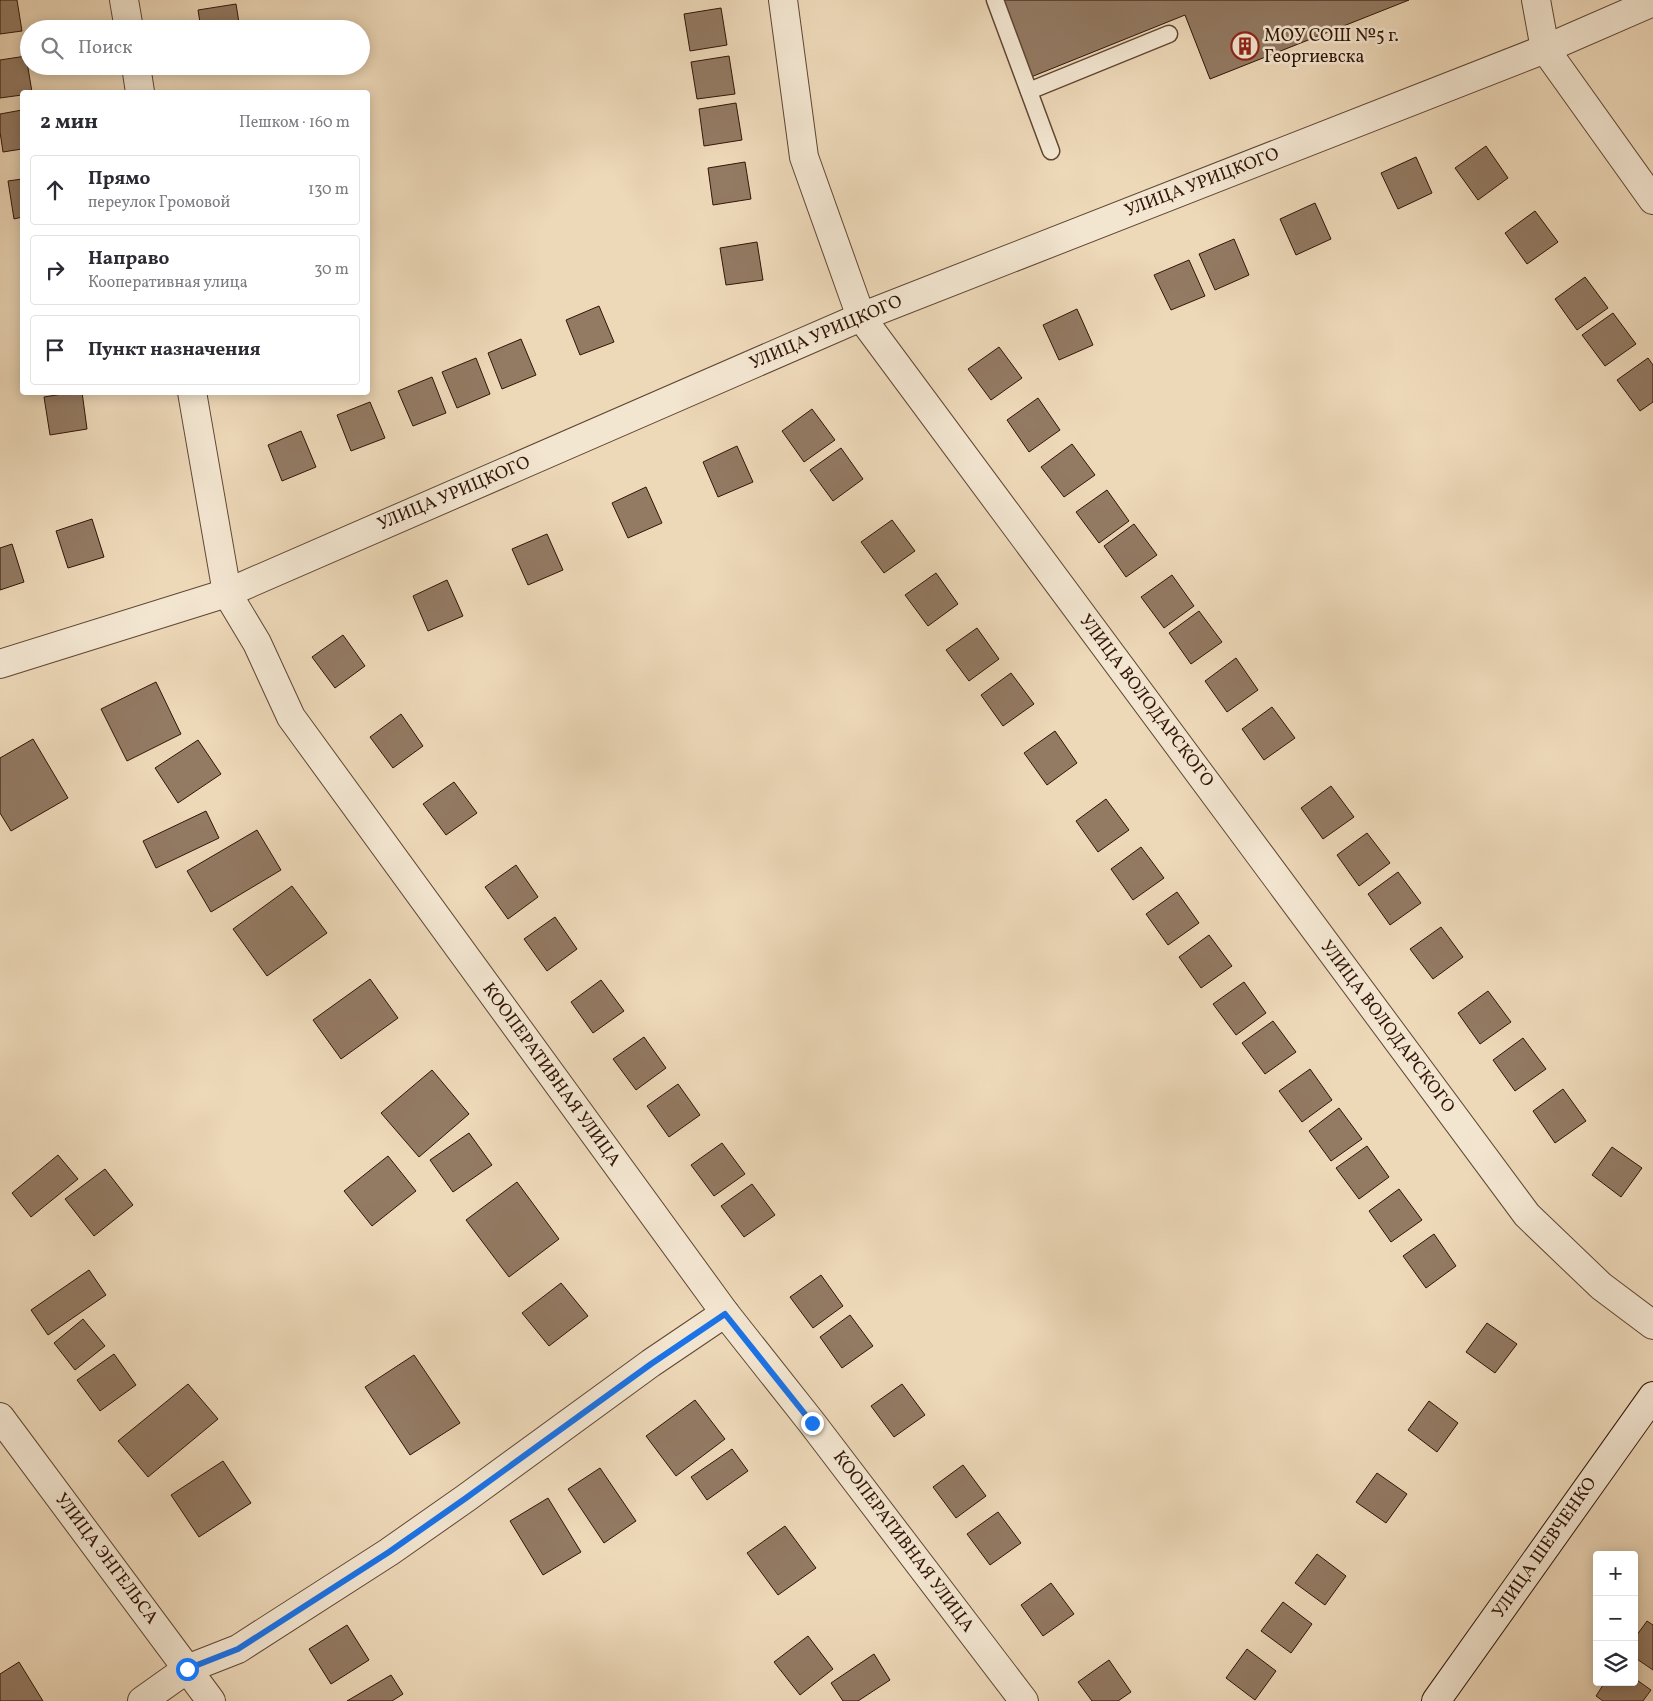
<!DOCTYPE html>
<html lang="ru">
<head>
<meta charset="utf-8">
<style>
  body { margin:0; font-family:Vollkorn,serif; background:#f2f2f3; color:#2b2b33 }
  .controls { position:absolute; right:15px; bottom:15px; display:grid; overflow:hidden; border-radius:5px; box-shadow:0 2px 12px #0003 }
  .controls button { width:45px; height:45px; display:grid; place-items:center; padding:0; border:0; border-bottom:1px solid #e1e1e2; background:#fff; color:#2b2b33; font:25px sans-serif }
  .stop { position:absolute; width:15px; height:15px; margin:-11px; border:4px solid #1a73e8; border-radius:50%; background:#fff }
  .stop.end { background:#1a73e8; border-color:#fff; box-shadow:0 1px 5px #0008 }
  .list { margin:0; padding:0; list-style:none }
  h2 { display:flex; justify-content:space-between; align-items:center; height:65px; margin:0; padding:0 20px; font-size:21px }
  h2 small { font-size:16px; font-weight:400; color:#7c7c81 }
  .list li { display:grid; grid-template-columns:32px 1fr auto; gap:15px; align-items:center; box-sizing:border-box; height:70px; margin:0 10px 10px; padding:0 10px; border:1px solid #e1e1e2; border-radius:5px }
  .list b { display:block; font-size:19px; white-space:nowrap }
  .list p { margin:0; font-size:16px; white-space:nowrap; color:#7c7c81 }
  .list em { font-size:16px; font-style:normal; color:#7c7c81 }
  .icon { flex:none; width:28px; height:28px; fill:none; stroke:currentColor; stroke-width:2; stroke-linecap:round; stroke-linejoin:round }
  .map { position:relative; flex:none; width:1653px; height:1701px; overflow:hidden }
  .search { position:absolute; background:#fff; box-shadow:0 2px 12px #0003; left:20px; top:20px; width:350px; height:55px; display:flex; align-items:center; gap:12px; box-sizing:border-box; padding:0 18px; border-radius:28px; color:#7c7c81; font-size:19px }
  .panel { position:absolute; background:#fff; box-shadow:0 2px 12px #0003; left:20px; top:90px; width:350px; height:305px; border-radius:5px }
  .map>svg:first-child { display:block }
  .building { fill:#937a63; stroke:#311507 }
  .lines { fill:none; stroke-linecap:round; stroke-linejoin:round }
  .lane-casing { stroke:#604633; stroke-width:19 }
  .street-casing { stroke:#604633; stroke-width:30 }
  .secondary-casing { stroke:#311507; stroke-width:30 }
  .lane { stroke:#f3e6d1; stroke-width:16 }
  .street { stroke:#f3e6d1; stroke-width:28 }
  .secondary { stroke:#f3e6d1; stroke-width:28 }
  .route { stroke:#1a73e8; stroke-width:6 }
  .labels { text-anchor:middle; dominant-baseline:central; stroke-width:5; stroke-linejoin:round; paint-order:stroke }
  .poi-label { font-size:18px; fill:#311507; stroke:#f3e6d1; text-anchor:start }
  .street-label { font-size:18px; fill:#311507; stroke:#f3e6d1 }
</style>
</head>
<body>
<div class="map">
<svg width="1653" height="1701" viewBox="0 0 1653 1701">
  <rect width="100%" height="100%" fill="#edd8b8"/>
  <filter id="stains"><feTurbulence type="fractalNoise" baseFrequency=".004" numOctaves="4"/><feColorMatrix values="0 0 0 0 .2 0 0 0 0 .09 0 0 0 0 .02 0 0 0 .5 -.17"/></filter>
  <radialGradient id="worn" r=".72"><stop offset=".6" stop-color="#630" stop-opacity="0"/><stop offset="1" stop-color="#630" stop-opacity=".3"/></radialGradient>
  <g class="building">
    <polygon points="0,0 17,0 22,31 0,34"/>
    <polygon points="1000,0 1409,0 1210,79 1185,15 1031,77"/>
    <polygon points="236,4 240,29 201,29 198,10"/>
    <polygon points="721,8 727,45 690,51 684,14"/>
    <polygon points="26,56 32,92 22,92 22,95 0,98 0,60"/>
    <polygon points="729,56 735,94 697,99 691,62"/>
    <polygon points="736,103 742,140 704,146 699,109"/>
    <polygon points="22,110 22,149 3,152 0,132 0,114"/>
    <polygon points="1486,146 1508,178 1478,200 1455,168"/>
    <polygon points="1416,157 1432,193 1398,209 1381,173"/>
    <polygon points="745,162 751,199 713,205 708,168"/>
    <polygon points="22,179 22,217 14,219 8,181"/>
    <polygon points="1315,203 1331,239 1296,255 1280,219"/>
    <polygon points="1535,211 1558,242 1527,264 1505,233"/>
    <polygon points="1234,239 1249,275 1215,290 1199,254"/>
    <polygon points="757,242 763,280 726,285 720,248"/>
    <polygon points="1189,260 1205,296 1171,310 1154,275"/>
    <polygon points="1585,277 1608,308 1577,330 1555,299"/>
    <polygon points="599,306 614,342 580,355 566,320"/>
    <polygon points="1077,309 1093,345 1059,360 1043,325"/>
    <polygon points="1613,313 1636,344 1605,366 1582,335"/>
    <polygon points="521,339 536,375 502,389 488,353"/>
    <polygon points="999,347 1022,378 991,400 968,369"/>
    <polygon points="476,358 490,394 457,408 442,372"/>
    <polygon points="1648,358 1653,365 1653,402 1640,411 1617,380"/>
    <polygon points="432,377 446,413 413,426 398,391"/>
    <polygon points="75,392 82,392 87,429 50,435 44,397"/>
    <polygon points="1038,398 1060,430 1029,452 1007,420"/>
    <polygon points="370,402 385,438 351,451 337,415"/>
    <polygon points="812,409 835,440 804,462 782,431"/>
    <polygon points="301,431 316,467 282,481 268,445"/>
    <polygon points="1072,444 1095,475 1064,497 1041,467"/>
    <polygon points="737,446 753,482 718,497 703,462"/>
    <polygon points="841,448 863,479 833,501 810,470"/>
    <polygon points="646,487 662,523 628,538 612,503"/>
    <polygon points="1107,490 1129,521 1099,543 1076,512"/>
    <polygon points="92,519 104,557 68,568 56,531"/>
    <polygon points="892,520 915,551 884,573 861,542"/>
    <polygon points="1134,524 1157,555 1126,577 1104,546"/>
    <polygon points="547,534 563,570 528,585 512,549"/>
    <polygon points="12,544 24,582 0,590 0,548"/>
    <polygon points="936,573 958,604 928,626 905,595"/>
    <polygon points="1172,575 1194,606 1164,628 1141,597"/>
    <polygon points="447,580 463,616 428,631 413,596"/>
    <polygon points="1199,611 1222,642 1191,664 1169,633"/>
    <polygon points="977,628 999,659 969,681 946,650"/>
    <polygon points="343,635 365,666 335,688 312,657"/>
    <polygon points="1236,658 1258,690 1227,712 1205,681"/>
    <polygon points="1011,673 1034,704 1003,726 981,695"/>
    <polygon points="156,682 181,734 127,761 101,709"/>
    <polygon points="1272,707 1295,738 1264,760 1242,729"/>
    <polygon points="401,714 423,746 393,768 370,737"/>
    <polygon points="1055,731 1077,763 1047,785 1024,753"/>
    <polygon points="33,739 68,798 11,831 0,813 0,758"/>
    <polygon points="198,740 221,774 178,803 155,768"/>
    <polygon points="454,782 477,813 446,835 423,804"/>
    <polygon points="1331,786 1354,817 1323,839 1301,808"/>
    <polygon points="1106,799 1129,830 1098,852 1076,821"/>
    <polygon points="206,811 219,838 156,868 143,841"/>
    <polygon points="257,830 281,870 211,912 187,871"/>
    <polygon points="1367,833 1390,863 1359,886 1337,855"/>
    <polygon points="1141,847 1164,878 1133,900 1111,869"/>
    <polygon points="516,865 538,897 508,919 485,887"/>
    <polygon points="1398,872 1421,903 1390,925 1368,894"/>
    <polygon points="292,886 327,933 267,976 233,929"/>
    <polygon points="1177,892 1199,923 1168,945 1146,914"/>
    <polygon points="555,917 577,949 547,971 524,939"/>
    <polygon points="1441,927 1463,957 1433,979 1410,949"/>
    <polygon points="1209,935 1232,966 1201,988 1179,957"/>
    <polygon points="370,979 398,1018 341,1059 313,1020"/>
    <polygon points="601,980 624,1011 593,1033 571,1002"/>
    <polygon points="1244,982 1266,1013 1236,1035 1213,1004"/>
    <polygon points="1488,991 1511,1022 1480,1044 1458,1013"/>
    <polygon points="1273,1021 1296,1052 1265,1074 1242,1043"/>
    <polygon points="644,1037 666,1068 636,1090 613,1059"/>
    <polygon points="1523,1038 1546,1069 1515,1091 1493,1060"/>
    <polygon points="1310,1069 1332,1100 1302,1122 1279,1091"/>
    <polygon points="432,1070 469,1114 419,1157 381,1113"/>
    <polygon points="678,1084 700,1115 669,1137 647,1106"/>
    <polygon points="1563,1089 1586,1121 1555,1143 1533,1111"/>
    <polygon points="1339,1108 1362,1139 1331,1161 1309,1131"/>
    <polygon points="469,1133 492,1165 453,1192 430,1160"/>
    <polygon points="722,1143 745,1174 714,1196 691,1165"/>
    <polygon points="1367,1146 1389,1177 1359,1199 1336,1168"/>
    <polygon points="1612,1147 1642,1168 1621,1197 1592,1175"/>
    <polygon points="58,1155 78,1179 31,1217 12,1193"/>
    <polygon points="388,1156 416,1191 372,1226 344,1191"/>
    <polygon points="105,1169 133,1205 94,1236 65,1199"/>
    <polygon points="517,1182 559,1239 509,1277 466,1220"/>
    <polygon points="752,1184 775,1215 744,1237 721,1206"/>
    <polygon points="1399,1189 1422,1220 1391,1242 1369,1211"/>
    <polygon points="1434,1234 1456,1266 1426,1288 1403,1256"/>
    <polygon points="89,1270 106,1295 48,1335 31,1310"/>
    <polygon points="821,1275 843,1306 813,1328 790,1297"/>
    <polygon points="561,1283 588,1316 549,1346 522,1313"/>
    <polygon points="850,1315 873,1346 842,1368 820,1337"/>
    <polygon points="83,1319 105,1346 75,1370 54,1343"/>
    <polygon points="1487,1323 1517,1344 1495,1373 1466,1352"/>
    <polygon points="114,1354 136,1385 100,1411 77,1380"/>
    <polygon points="414,1355 460,1423 410,1455 365,1387"/>
    <polygon points="188,1384 218,1419 148,1477 118,1441"/>
    <polygon points="902,1384 925,1415 894,1437 871,1406"/>
    <polygon points="695,1400 725,1439 676,1476 646,1436"/>
    <polygon points="1429,1401 1458,1423 1437,1452 1408,1430"/>
    <polygon points="732,1449 748,1471 707,1500 691,1477"/>
    <polygon points="223,1461 251,1503 199,1537 171,1495"/>
    <polygon points="963,1465 986,1496 956,1518 933,1487"/>
    <polygon points="600,1468 636,1521 604,1543 568,1489"/>
    <polygon points="1377,1473 1407,1494 1386,1523 1356,1502"/>
    <polygon points="548,1498 581,1552 543,1575 510,1521"/>
    <polygon points="998,1512 1021,1543 990,1565 967,1534"/>
    <polygon points="785,1526 816,1568 778,1595 747,1553"/>
    <polygon points="1317,1554 1346,1576 1325,1605 1295,1583"/>
    <polygon points="1051,1583 1074,1614 1043,1636 1021,1605"/>
    <polygon points="1283,1602 1312,1624 1291,1653 1261,1631"/>
    <polygon points="1647,1621 1653,1625 1653,1670 1634,1657 1634,1639"/>
    <polygon points="347,1625 369,1660 331,1684 309,1649"/>
    <polygon points="808,1636 833,1669 800,1695 774,1662"/>
    <polygon points="1247,1649 1276,1671 1255,1700 1226,1678"/>
    <polygon points="874,1654 890,1680 858,1701 843,1701 831,1683"/>
    <polygon points="1109,1660 1131,1692 1118,1701 1092,1701 1078,1682"/>
    <polygon points="19,1662 43,1701 0,1701 0,1674"/>
    <polygon points="391,1675 403,1694 392,1701 347,1701"/>
    <polygon points="1634,1678 1651,1690 1643,1701 1603,1701 1596,1696 1605,1682 1634,1682"/>
  </g>
  <g class="lines">
    <g class="lane-casing">
      <g id="lane">
        <polyline points="995,0 1051,151"/>
        <polyline points="1029,91 1169,34"/>
      </g>
    </g>
    <g class="street-casing">
      <g id="street">
        <polyline points="124,0 129,29"/>
        <polyline points="783,0 804,157 861,317 1527,1215 1601,1286 1653,1325"/>
        <polyline points="1536,0 1545,49 1653,200"/>
        <polyline points="136,66 140,92"/>
        <polyline points="192,392 227,593 257,643 291,717 725,1313 812,1423 1024,1701"/>
        <polyline points="0,664 227,593 861,317 1545,49 1653,2"/>
        <polyline points="0,1417 211,1701"/>
        <polyline points="142,1701 187,1669 238,1649 389,1552 466,1498 651,1363 725,1313"/>
      </g>
    </g>
    <g class="secondary-casing">
      <polyline id="secondary" points="1436,1701 1653,1396"/>
    </g>
    <use href="#lane" class="lane"/>
    <use href="#street" class="street"/>
    <use href="#secondary" class="secondary"/>
  </g>
  <g class="lines">
    <polyline class="route" points="187,1669 238,1649 389,1552 466,1498 651,1364 725,1314 812,1423"/>
  </g>
  <defs>
    <g id="building-ring" transform="scale(1.4375)"><circle r="9.5" fill="#f3e6d1" stroke="#8f2418" stroke-width="1.5"/><path d="M-4-6H4V6H1V3H-1V6H-4ZM-2.5-4.3h1.7v1.8h-1.7ZM.8-4.3h1.7v1.8H.8ZM-2.5-1h1.7V.8h-1.7ZM.8-1h1.7V.8H.8Z" fill="#8f2418"/></g>
  </defs>
  <g fill-rule="evenodd">
    <use href="#building-ring" x="1245" y="46"/>
  </g>
  <g class="labels">
    <g class="poi-label">
      <text x="1264" y="36">МОУ СОШ №5 г.<tspan x="1264" dy="21">Георгиевска</tspan></text>
    </g>
    <g class="street-label">
      <text transform="translate(1202 183) rotate(-21)">УЛИЦА УРИЦКОГО</text>
      <text transform="translate(826 333) rotate(-23)">УЛИЦА УРИЦКОГО</text>
      <text transform="translate(454 494) rotate(-23)">УЛИЦА УРИЦКОГО</text>
      <text transform="translate(1146 701) rotate(53)">УЛИЦА ВОЛОДАРСКОГО</text>
      <text transform="translate(1387 1027) rotate(53)">УЛИЦА ВОЛОДАРСКОГО</text>
      <text transform="translate(551 1075) rotate(54)">КООПЕРАТИВНАЯ УЛИЦА</text>
      <text transform="translate(903 1542) rotate(53)">КООПЕРАТИВНАЯ УЛИЦА</text>
      <text transform="translate(1545 1548) rotate(-55)">УЛИЦА ШЕВЧЕНКО</text>
      <text transform="translate(106 1559) rotate(53)">УЛИЦА ЭНГЕЛЬСА</text>
    </g>
  </g>
  <rect width="100%" height="100%" filter="url(#stains)"/>
  <rect width="100%" height="100%" fill="url(#worn)"/>
</svg>
<div class="controls">
<button>+</button>
<button>−</button>
<button><svg class="icon" aria-label="layers" viewBox="0 0 24 24"><path d="M12 4l9 5-9 5-9-5zM3 14l9 5 9-5"/></svg></button>
</div>
<div class="stop" style="left:187px;top:1669px"></div>
<div class="stop end" style="left:812px;top:1423px"></div>
<div class="search"><svg class="icon" aria-label="search" viewBox="0 0 24 24"><circle cx="10" cy="10" r="6"/><path d="M15 15l6 6"/></svg>Поиск</div>
<section class="panel">
<h2>2 мин<small>Пешком · 160 m</small></h2>
<ul class="list">
<li><svg class="icon" aria-label="ahead" viewBox="0 0 24 24"><path d="M12 20V5M6 11l6-6 6 6"/></svg><div><b>Прямо</b><p>переулок Громовой</p></div><em>130 m</em></li>
<li><svg class="icon" aria-label="right" viewBox="0 0 24 24"><path d="M7 20v-9h11M14 6l5 5-5 5"/></svg><div><b>Направо</b><p>Кооперативная улица</p></div><em>30 m</em></li>
<li><svg class="icon" aria-label="arrive" viewBox="0 0 24 24"><path d="M6 21V4h12l-3 4 3 4H6"/></svg><div><b>Пункт назначения</b></div></li>
</ul>
</section>
</div>
</body>
</html>
